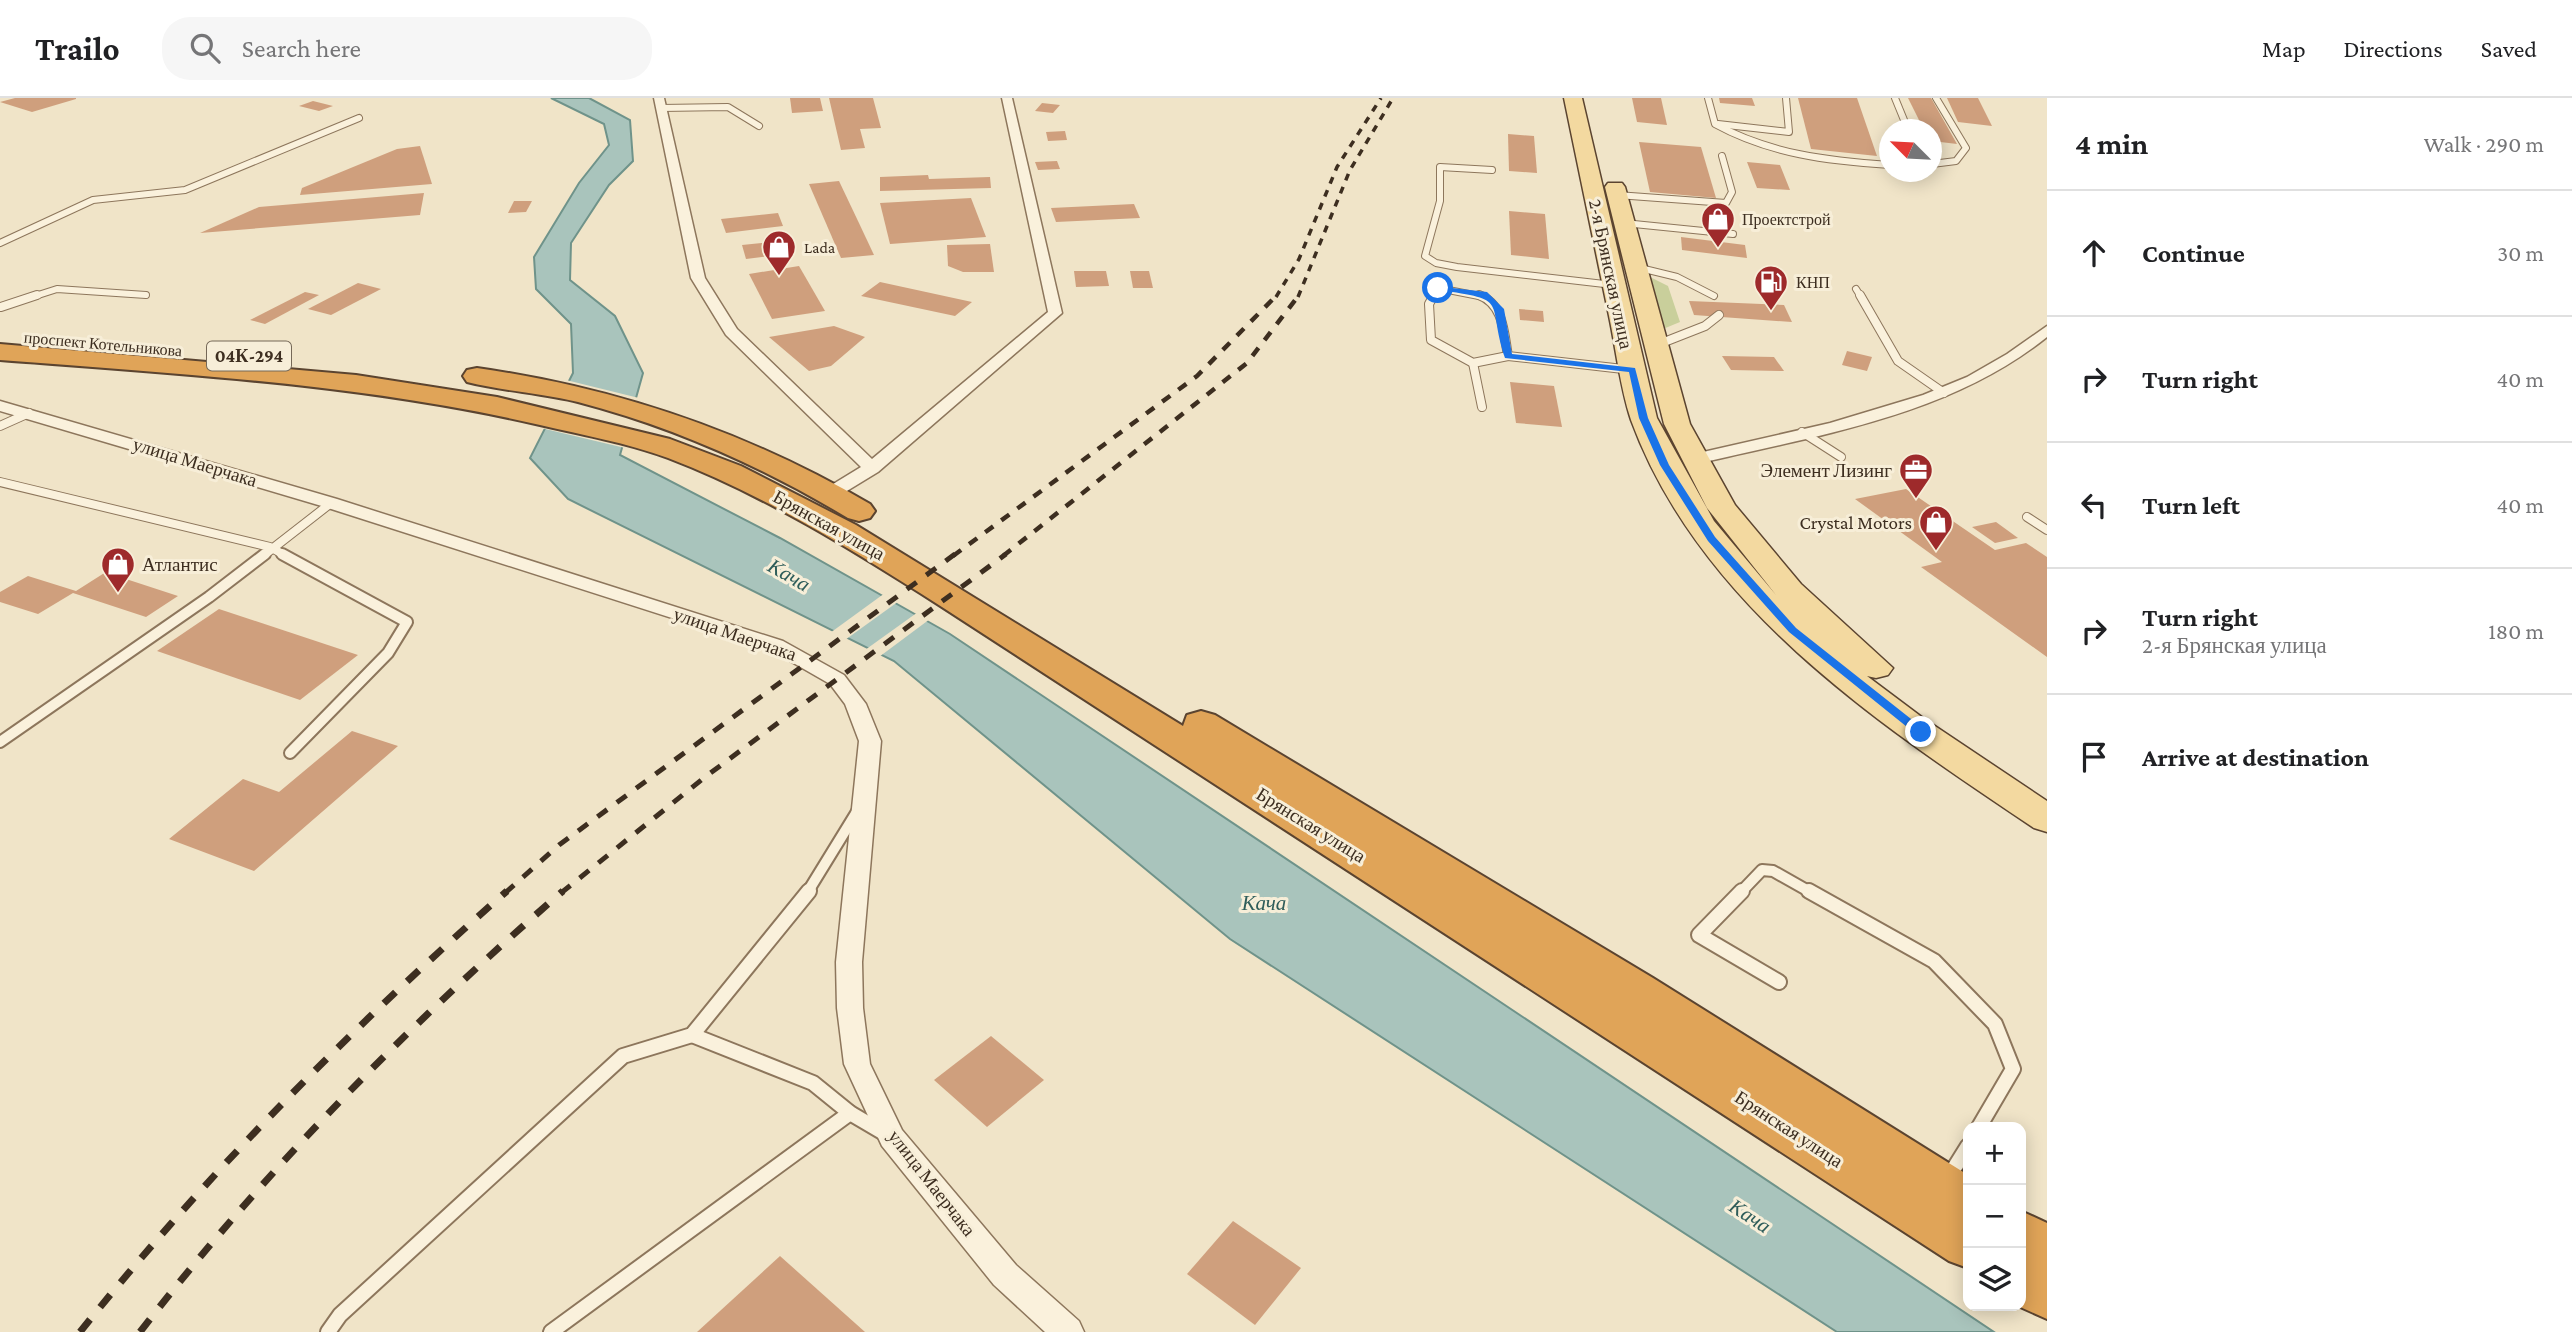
<!DOCTYPE html>
<html lang="en">
<head>
<meta charset="utf-8">
<style>
  body { margin:0; font-family:"Crimson Pro",serif; background:#f6f6f6; color:#202124 }
  .controls { position:absolute; right:21px; bottom:21px; display:grid; overflow:hidden; border-radius:14px; box-shadow:0 4px 18px #0003 }
  .controls button { width:63px; height:63px; display:grid; place-items:center; padding:0; border:0; border-bottom:2px solid #e0e0e0; background:#fff; color:#202124; font:35px sans-serif }
  .compass { position:absolute; left:1879px; top:21px; width:63px; height:63px; border-radius:50%; background:#fff; box-shadow:0 4px 18px #0003; rotate:294deg }
  .stop { position:absolute; width:21px; height:21px; margin:-16px; border:5px solid #1a73e8; border-radius:50%; background:#fff }
  .stop.end { background:#1a73e8; border-color:#fff; box-shadow:0 2px 7px #0008 }
  .list { margin:0; padding:0; list-style:none }
  h2 { display:flex; justify-content:space-between; align-items:center; height:91px; margin:0; padding:0 28px; font-size:30px }
  h2 small { font-size:23px; font-weight:400; color:#757577 }
  .list li { display:grid; grid-template-columns:46px 1fr auto; gap:21px; align-items:center; box-sizing:border-box; height:126px; padding:0 28px; border-top:2px solid #e0e0e0 }
  .list b { display:block; font-size:26px; white-space:nowrap }
  .list p { margin:0; font-size:23px; white-space:nowrap; color:#757577 }
  .list em { font-size:23px; font-style:normal; color:#757577 }
  .icon { flex:none; width:38px; height:38px; fill:none; stroke:currentColor; stroke-width:2; stroke-linecap:round; stroke-linejoin:round }
  .map { position:relative; flex:none; width:2047px; height:1234px; overflow:hidden }
  header { display:flex; align-items:center; gap:42px; box-sizing:border-box; height:98px; padding:0 35px; background:#fff; border-bottom:2px solid #e0e0e0 }
  header strong { font-size:33px }
  nav { display:flex; gap:38px; margin-inline-start:auto; font-size:24px }
  .search { width:490px; height:63px; background:#f6f6f6; display:flex; align-items:center; gap:18px; box-sizing:border-box; padding:0 24px; border-radius:28px; color:#757577; font-size:26px }
  main { display:flex }
  aside { flex:1; background:#fff }
  .map>svg:first-child { display:block }
  .green { fill:#c9cf9b }
  .water { fill:#a9c4bc; stroke:#6f938a; stroke-width:2 }
  .pier { fill:#f0e4c8 }
  .building { fill:#cf9f7d }
  .lines { fill:none; stroke-linecap:round; stroke-linejoin:round }
  .lane-far3-casing { stroke:#8d765c; stroke-width:8 }
  .lane-far2-casing { stroke:#8d765c; stroke-width:10 }
  .lane-far1-casing { stroke:#8d765c; stroke-width:14 }
  .lane-casing { stroke:#8d765c; stroke-width:18 }
  .street-casing { stroke:#8d765c; stroke-width:3 }
  .primary-casing { stroke:#5b4430; stroke-width:3 }
  .highway-casing { stroke:#5b4430; stroke-width:4 }
  .lane-far3 { stroke:#faf1dc; stroke-width:6 }
  .lane-far2 { stroke:#faf1dc; stroke-width:8 }
  .lane-far1 { stroke:#faf1dc; stroke-width:10 }
  .lane { stroke:#faf1dc; stroke-width:14 }
  .street { fill:#faf1dc; fill-rule:evenodd }
  .primary { fill:#f3d9a0; fill-rule:evenodd }
  .highway { fill:#e0a458; fill-rule:evenodd }
  .rail-far3 { stroke:#3d2e20; stroke-width:3.5; stroke-dasharray:7 7; stroke-linecap:butt }
  .rail-far2 { stroke:#3d2e20; stroke-width:4.5; stroke-dasharray:10 10; stroke-linecap:butt }
  .rail-far1 { stroke:#3d2e20; stroke-width:5; stroke-dasharray:12 12; stroke-linecap:butt }
  .rail { stroke:#3d2e20; stroke-width:7; stroke-dasharray:16 16; stroke-linecap:butt }
  .route { fill:#1a73e8 }
  .labels { text-anchor:middle; dominant-baseline:central; stroke-width:6; stroke-linejoin:round; paint-order:stroke }
  .far-poi-label { font-size:16px; fill:#3d2e20; stroke:#f7eed8; text-anchor:start }
  .far-street-label { font-size:16px; fill:#3d2e20; stroke:#f7eed8 }
  .shield { fill:#f7eed8; stroke:#756857; stroke-width:2 }
  .shield-label { font-size:18px; font-weight:bold; fill:#3d2e20 }
  .street-label { font-size:19px; fill:#3d2e20; stroke:#f7eed8 }
  .poi-label { font-size:19px; fill:#3d2e20; stroke:#f7eed8; text-anchor:end }
  .water-label { font-size:21px; font-style:italic; fill:#2f5d5a; stroke:#f7eed8 }
</style>
</head>
<body>
<header>
<strong>Trailo</strong>
<div class="search"><svg class="icon" aria-label="search" viewBox="0 0 24 24"><circle cx="10" cy="10" r="6"/><path d="M15 15l6 6"/></svg>Search here</div>
<nav><a>Map</a><a>Directions</a><a>Saved</a></nav>
</header>
<main>
<div class="map">
<svg width="2047" height="1234" viewBox="0 0 2047 1234">
  <rect width="100%" height="100%" fill="#f0e4c8"/>
  <polygon class="green" points="1650,179 1668,188 1680,224 1663,231"/>
  <polygon class="water" points="551,0 589,0 630,22 633,63 609,87 571,145 570,182 615,218 643,275 620,357 780,440 950,536 1994,1234 1837,1234 1230,841 894,563 568,401 530,360 573,275 571,226 536,191 534,159 579,85 609,47 604,26"/>
  <g class="pier">
    <polygon points="566,282 639,300 625,350 541,330"/>
    <polygon points="885,495 899,503 845,542 830,535"/>
    <polygon points="918,514 930,521 879,559 865,552"/>
  </g>
  <g class="building">
    <polygon points="15,0 76,0 76,1 32,14 0,4"/>
    <polygon points="790,0 820,0 823,13 792,15"/>
    <polygon points="829,0 873,0 881,30 860,31 865,50 841,52"/>
    <polygon points="1632,0 1661,0 1667,27 1637,24"/>
    <polygon points="1719,0 1752,0 1755,8 1720,5"/>
    <polygon points="1798,0 1857,0 1877,58 1811,51"/>
    <polygon points="1908,0 1931,0 1957,46 1932,43 1932,32 1924,32"/>
    <polygon points="1947,0 1978,0 1992,28 1958,24"/>
    <polygon points="313,3 333,8 319,13 299,8"/>
    <polygon points="1042,5 1060,7 1053,15 1035,13"/>
    <polygon points="1065,33 1067,42 1048,43 1046,34"/>
    <polygon points="1508,36 1534,38 1537,75 1509,73"/>
    <polygon points="1639,44 1701,49 1716,100 1650,94"/>
    <polygon points="420,48 432,86 300,97 302,90 397,51"/>
    <polygon points="1057,63 1060,71 1038,72 1035,64"/>
    <polygon points="1747,64 1780,67 1790,92 1757,90"/>
    <polygon points="928,77 929,81 990,79 991,90 880,93 880,79"/>
    <polygon points="839,83 858,123 874,157 841,160 809,86"/>
    <polygon points="424,95 420,117 200,135 259,109"/>
    <polygon points="971,100 986,139 890,146 880,105"/>
    <polygon points="514,103 532,103 526,114 508,115"/>
    <polygon points="1134,106 1140,120 1056,124 1051,110"/>
    <polygon points="1509,113 1545,116 1549,161 1511,157"/>
    <polygon points="778,115 783,128 726,135 721,121"/>
    <polygon points="1681,139 1745,147 1747,160 1682,152"/>
    <polygon points="789,142 794,155 746,161 742,147"/>
    <polygon points="990,146 994,174 963,174 948,168 947,147"/>
    <polygon points="799,168 825,213 772,221 749,176"/>
    <polygon points="1074,173 1106,173 1109,188 1076,189"/>
    <polygon points="1130,173 1149,173 1153,190 1133,190"/>
    <polygon points="880,184 972,204 955,218 861,198"/>
    <polygon points="358,185 381,191 331,217 308,211"/>
    <polygon points="305,194 319,197 265,226 250,222"/>
    <polygon points="1689,203 1784,207 1792,224 1694,217"/>
    <polygon points="1519,211 1543,213 1544,224 1520,222"/>
    <polygon points="834,228 865,239 831,268 809,273 769,239"/>
    <polygon points="1847,253 1872,259 1867,273 1842,267"/>
    <polygon points="1722,258 1774,259 1784,273 1731,272"/>
    <polygon points="1510,284 1554,288 1562,329 1516,325"/>
    <polygon points="1906,391 1995,452 2026,445 2047,459 2047,559 1921,469 1942,464 1855,401"/>
    <polygon points="1996,424 2018,440 1995,445 1972,429"/>
    <polygon points="109,472 129,479 126,481 178,498 146,519 73,495 38,516 0,504 0,494 28,478 76,493"/>
    <polygon points="219,511 358,557 300,602 157,553"/>
    <polygon points="352,633 398,648 254,773 169,741 243,681 279,694"/>
    <polygon points="991,938 1044,982 987,1029 934,982"/>
    <polygon points="1233,1123 1301,1170 1255,1227 1187,1176"/>
    <polygon points="780,1158 865,1234 697,1234"/>
  </g>
  <g class="lines">
    <g class="lane-far3-casing">
      <g id="lane-far3">
        <path d="M1708 0 1715 26C1770 56 1828 63 1890 67"/>
        <polyline points="1895,0 1904,22"/>
        <polyline points="661,10 728,9 759,28"/>
        <polyline points="1718,26 1789,34 1786,0"/>
        <polyline points="1932,66 1956,63 1966,50 1936,0"/>
        <polyline points="1492,72 1440,69 1440,103 1425,158 1436,165 1457,169 1613,187"/>
        <polyline points="1617,97 1726,105 1732,94 1722,58"/>
        <polyline points="1624,125 1733,136"/>
        <polyline points="0,145 93,102 185,92 359,20"/>
        <polyline points="1636,169 1677,179 1714,198"/>
        <polyline points="1856,191 1861,199"/>
        <polyline points="32,199 57,191 146,197"/>
        <polyline points="1433,199 1438,190 1484,199"/>
      </g>
    </g>
    <g class="lane-far2-casing">
      <g id="lane-far2">
        <polyline points="1434,197 1429,206 1431,242 1473,265 1508,258"/>
        <path d="M1479 197C1504 206 1504 236 1508 258"/>
        <polyline points="1860,197 1898,263 1944,295"/>
        <polyline points="1,209 37,197"/>
        <polyline points="1654,248 1705,228 1719,217"/>
        <polyline points="1508,258 1632,272"/>
        <polyline points="1473,265 1482,309"/>
        <polyline points="0,328 29,315"/>
        <polyline points="1802,334 1841,359"/>
        <polyline points="0,384 270,449 286,458"/>
        <polyline points="2027,419 2047,432"/>
        <polyline points="263,458 331,405"/>
      </g>
    </g>
    <g class="lane-far1-casing">
      <g id="lane-far1">
        <polyline points="282,456 407,524 388,555 290,655"/>
        <polyline points="0,644 209,499 265,456"/>
        <polyline points="807,795 858,712"/>
        <polyline points="1740,795 1762,772 1773,773 1812,795"/>
      </g>
    </g>
    <g class="lane-casing">
      <g id="lane">
        <polyline points="1742,793 1699,837 1779,884"/>
        <polyline points="1809,793 1934,863 1995,926 2013,971 1979,1029"/>
        <polyline points="692,937 813,985 850,1015 884,1035"/>
        <polyline points="1948,1080 1968,1048"/>
        <polyline points="328,1234 340,1217 623,958 692,937 809,793"/>
        <polyline points="551,1234 850,1015"/>
      </g>
    </g>
    <g class="street-casing">
      <g id="street">
        <polygon points="654,0 664,0 705,180 737,231 872,361 1048,214 1002,0 1012,0 1062,215 878,374 837,399 825,399 822,395 825,391 861,369 726,237 691,180"/>
        <path d="M2047 228V239C1947 319 1817 337 1696 366L1688 361 1690 357 1830 325 1923 297 1967 279 2007 256Z"/>
        <polygon points="0,303 337,401 783,543 844,577 866,606 881,643 862,864 863,910 870,966 902,1032 1016,1167 1079,1223 1084,1234 1045,1234 994,1187 882,1048 844,966 837,910 836,864 859,643 845,606 830,586 769,551 325,409 0,313"/>
      </g>
    </g>
    <g class="primary-casing">
      <path id="primary" d="M1564 0H1582L1657 320 1714 423 1776 497 1707 410 1664 326 1605 89 1608 85H1622L1625 89 1690 326 1735 407 1801 486 1893 570 1888 577 1876 580 1867 578 1923 620 2047 703V734L2034 730C1877 625 1699 507 1631 322 1620 289 1616 251 1609 218 1594 145 1579 73 1564 0Z"/>
    </g>
    <g class="highway-casing">
      <g id="highway">
        <path d="M0 246 356 277 497 299 670 341 741 368 856 427 1183 628 1187 617 1201 613 1215 617 1653 880 1968 1077V1170L1949 1163 942 509C854 453 765 397 668 360 627 345 583 337 540 327 363 286 181 276 0 262Z"/>
        <path d="M477 270C618 290 747 334 870 406L875 413 870 420 859 423 848 420C763 369 674 329 578 304 541 295 503 293 467 284L463 278 467 272Z"/>
        <polygon points="2021,1113 2047,1125 2047,1221 2018,1208 2021,1208"/>
      </g>
    </g>
    <use href="#lane-far3" class="lane-far3"/>
    <use href="#lane-far2" class="lane-far2"/>
    <use href="#lane-far1" class="lane-far1"/>
    <use href="#lane" class="lane"/>
    <use href="#street" class="street"/>
    <use href="#primary" class="primary"/>
    <use href="#highway" class="highway"/>
    <g class="rail-far3">
      <polyline points="1276,199 1299,161 1337,69 1381,0"/>
      <polyline points="1298,199 1350,72 1393,0"/>
    </g>
    <g class="rail-far2">
      <polyline points="953,458 1197,278 1277,197"/>
      <polyline points="1003,458 1247,265 1299,197"/>
    </g>
    <g class="rail-far1">
      <polyline points="505,795 559,747 955,456"/>
      <polyline points="561,795 705,679 1006,456"/>
    </g>
    <g class="rail">
      <path d="M80 1234C208 1074 353 928 507 793"/>
      <path d="M140 1234C265 1072 408 927 563 793"/>
    </g>
  </g>
  <path class="route" d="M1435 188 1487 194 1504 211 1512 256 1635 270 1648 320 1669 367 1715 439 1796 530 1925 632V637H1917L1789 534 1708 443 1660 367 1639 320 1629 274 1505 260C1486 202 1512 202 1438 192Z"/>
  <defs>
    <g id="shop-pin" transform="scale(1.75)"><path d="M0 17L-7.5 6A9.5 9.5 0 1 1 7.5 6Z" fill="#9e2a2b" stroke="#f7eed8"/><path d="M-5-2.5h2.3a2.7 3.5 0 0 1 5.4 0H5L5.5 6h-11ZM-1.5-2.5h3a1.5 2.3 0 0 0-3 0Z" fill="#fff"/></g>
    <g id="fuel-pin" transform="scale(1.75)"><path d="M0 17L-7.5 6A9.5 9.5 0 1 1 7.5 6Z" fill="#9e2a2b" stroke="#f7eed8"/><path d="M-5.5-6h7V0h2V4h1.3V-2.5L3-4.5l.8-.8L6-3V5H2.5V1h-1V6h-7ZM-4.2-4.7v3.2H.2V-4.7Z" fill="#fff"/></g>
    <g id="office-pin" transform="scale(1.75)"><path d="M0 17L-7.5 6A9.5 9.5 0 1 1 7.5 6Z" fill="#9e2a2b" stroke="#f7eed8"/><path d="M-6-3h4V-5.5h4V-3h4V5H-6ZM-1-4.5V-3h2v-1.5ZM-6 0V1H6V0Z" fill="#fff"/></g>
  </defs>
  <g fill-rule="evenodd">
    <use href="#shop-pin" x="1718" y="121"/>
    <use href="#shop-pin" x="779" y="149"/>
    <use href="#fuel-pin" x="1771" y="184"/>
    <use href="#office-pin" x="1916" y="372"/>
    <use href="#shop-pin" x="1936" y="424"/>
    <use href="#shop-pin" x="118" y="466"/>
  </g>
  <g class="labels">
    <g class="far-poi-label">
      <text x="1742" y="121">Проектстрой</text>
      <text x="804" y="149">Lada</text>
      <text x="1796" y="184">КНП</text>
    </g>
    <g class="far-street-label">
      <text transform="translate(103 246) rotate(5)">проспект Котельникова</text>
    </g>
    <rect class="shield" x="207" y="243.5" width="84" height="29" rx="5"/>
    <g class="shield-label">
      <text x="249" y="258">04К-294</text>
    </g>
    <g class="street-label">
      <text transform="translate(1611 176) rotate(78)">2-я Брянская улица</text>
      <text transform="translate(195 364) rotate(17)">улица Маерчака</text>
      <text transform="translate(829 427) rotate(29)">Брянская улица</text>
      <text transform="translate(735 536) rotate(19)">улица Маерчака</text>
      <text transform="translate(1311 727) rotate(32)">Брянская улица</text>
      <text transform="translate(1789 1031) rotate(33)">Брянская улица</text>
      <text transform="translate(932 1085) rotate(52)">улица Маерчака</text>
    </g>
    <g class="poi-label">
      <text x="1892" y="372">Элемент Лизинг</text>
      <text x="1912" y="424">Crystal Motors</text>
      <text x="142" y="466" text-anchor="start">Атлантис</text>
    </g>
    <g class="water-label">
      <text transform="translate(789 477) rotate(30)">Кача</text>
      <text x="1264" y="805">Кача</text>
      <text transform="translate(1750 1118) rotate(33)">Кача</text>
    </g>
  </g>
</svg>
<div class="controls">
<button>+</button>
<button>−</button>
<button><svg class="icon" aria-label="layers" viewBox="0 0 24 24"><path d="M12 4l9 5-9 5-9-5zM3 14l9 5 9-5"/></svg></button>
</div>
<svg class="compass" viewBox="-18 -18 36 36"><path d="M0-13l5 13h-10z" fill="#e53935"/><path d="M0 13l5-13h-10z" fill="#757577"/></svg>
<div class="stop" style="left:1438px;top:190px"></div>
<div class="stop end" style="left:1921px;top:634px"></div>
</div>
<aside>
<h2>4 min<small>Walk · 290 m</small></h2>
<ul class="list">
<li><svg class="icon" aria-label="ahead" viewBox="0 0 24 24"><path d="M12 20V5M6 11l6-6 6 6"/></svg><div><b>Continue</b></div><em>30 m</em></li>
<li><svg class="icon" aria-label="right" viewBox="0 0 24 24"><path d="M7 20v-9h11M14 6l5 5-5 5"/></svg><div><b>Turn right</b></div><em>40 m</em></li>
<li><svg class="icon" aria-label="left" viewBox="0 0 24 24"><path d="M17 20v-9H6M10 6l-5 5 5 5"/></svg><div><b>Turn left</b></div><em>40 m</em></li>
<li><svg class="icon" aria-label="right" viewBox="0 0 24 24"><path d="M7 20v-9h11M14 6l5 5-5 5"/></svg><div><b>Turn right</b><p>2-я Брянская улица</p></div><em>180 m</em></li>
<li><svg class="icon" aria-label="arrive" viewBox="0 0 24 24"><path d="M6 21V4h12l-3 4 3 4H6"/></svg><div><b>Arrive at destination</b></div></li>
</ul>
</aside>
</main>
</body>
</html>
